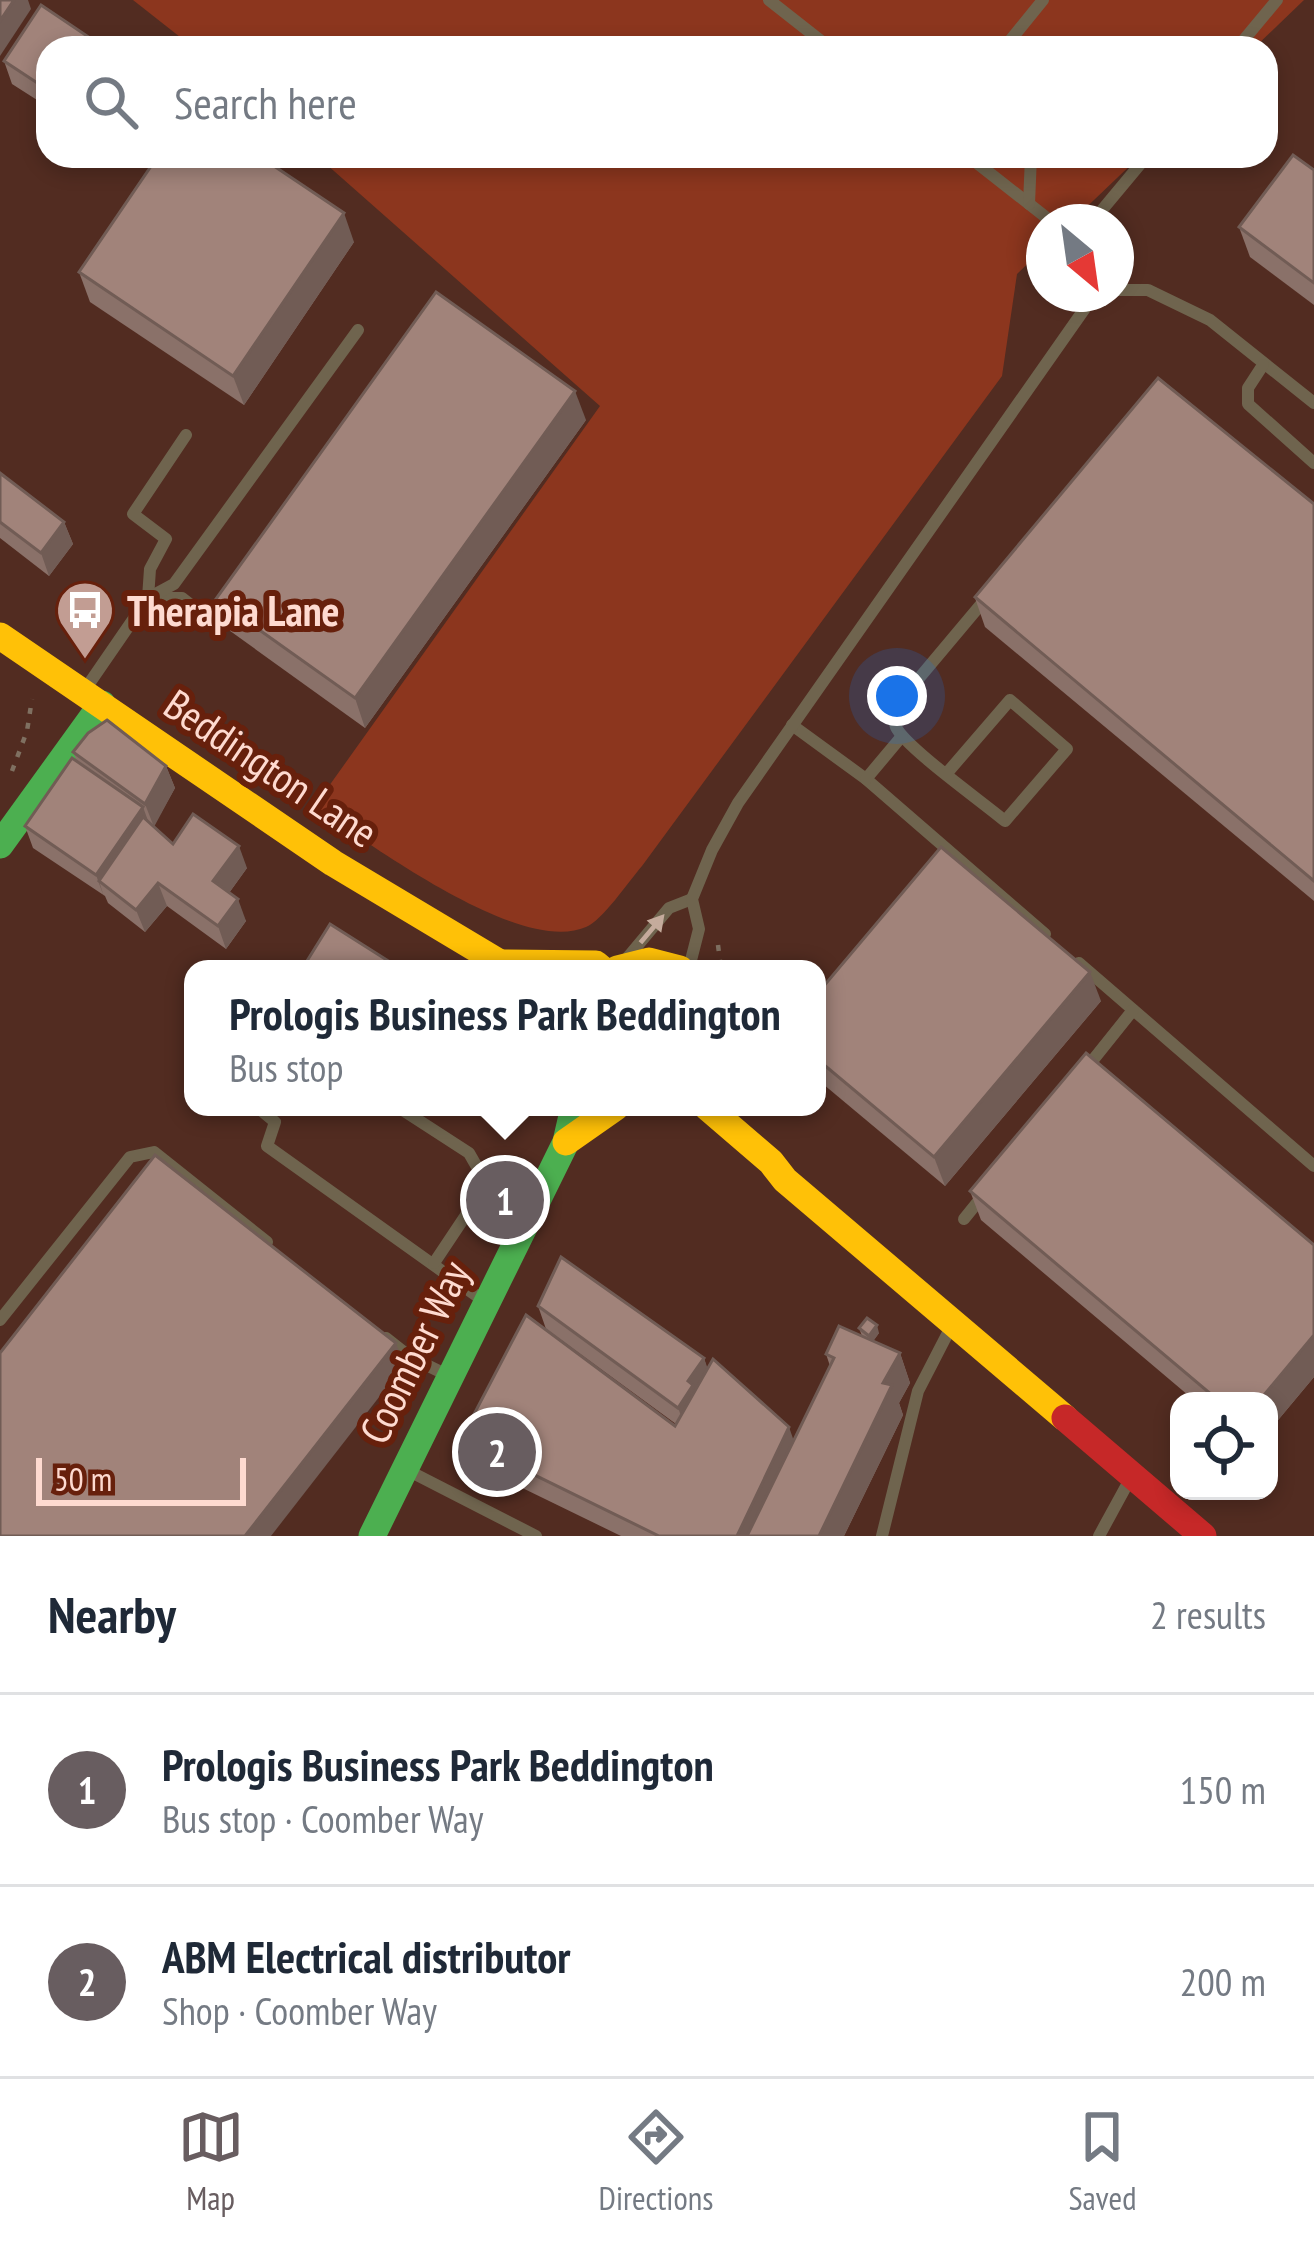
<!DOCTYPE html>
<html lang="en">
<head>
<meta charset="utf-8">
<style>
  body { margin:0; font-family:"PT Sans Narrow",sans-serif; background:#f6f6f7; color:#1f2937 }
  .controls { position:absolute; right:36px; bottom:36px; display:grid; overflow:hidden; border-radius:24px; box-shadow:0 6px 18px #0003 }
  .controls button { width:108px; height:108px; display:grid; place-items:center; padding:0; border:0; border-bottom:3px solid #e0e1e3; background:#fff; color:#1f2937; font:60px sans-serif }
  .compass { position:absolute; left:1026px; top:204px; width:108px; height:108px; border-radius:50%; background:#fff; box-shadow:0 6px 18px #0003; rotate:151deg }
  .scale { position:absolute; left:36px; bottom:30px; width:210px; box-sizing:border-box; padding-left:12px; border:6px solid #fedad0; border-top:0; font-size:33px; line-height:42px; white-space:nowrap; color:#fedad0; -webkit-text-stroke:9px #67200c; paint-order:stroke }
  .you { position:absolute; left:897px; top:696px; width:42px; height:42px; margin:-30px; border:9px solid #fff; border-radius:50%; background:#1a73e8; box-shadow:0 0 0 18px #1a73e833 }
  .badge { display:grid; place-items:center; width:78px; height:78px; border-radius:50%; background:#685d60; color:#fff; font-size:39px; font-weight:700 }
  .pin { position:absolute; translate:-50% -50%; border:6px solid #fff; box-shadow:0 3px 12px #0006 }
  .popup { position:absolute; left:184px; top:960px; width:642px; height:156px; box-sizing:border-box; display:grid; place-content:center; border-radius:24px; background:#fff; filter:drop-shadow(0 3px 9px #0005); font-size:39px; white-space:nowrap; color:#747a83 }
  .popup b { font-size:45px; color:#1f2937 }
  .popup::after { content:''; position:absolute; left:50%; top:100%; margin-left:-24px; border:24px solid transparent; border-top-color:#fff }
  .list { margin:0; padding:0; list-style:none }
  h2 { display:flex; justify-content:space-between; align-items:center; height:156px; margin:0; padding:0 48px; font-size:51px }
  h2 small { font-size:39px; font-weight:400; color:#747a83 }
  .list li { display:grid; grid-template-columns:78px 1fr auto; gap:36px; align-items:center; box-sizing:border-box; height:192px; padding:0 48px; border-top:3px solid #e0e1e3 }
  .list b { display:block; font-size:45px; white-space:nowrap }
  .list p { margin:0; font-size:39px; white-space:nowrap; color:#747a83 }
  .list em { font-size:39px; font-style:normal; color:#747a83 }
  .icon { flex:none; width:66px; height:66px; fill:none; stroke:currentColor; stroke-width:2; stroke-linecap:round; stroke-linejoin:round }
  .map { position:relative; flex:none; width:1314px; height:1536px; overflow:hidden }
  .search { position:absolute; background:#fff; box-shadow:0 6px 18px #0003; left:36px; right:36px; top:36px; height:132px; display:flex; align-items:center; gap:30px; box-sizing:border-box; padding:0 42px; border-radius:36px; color:#747a83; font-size:45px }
  .sheet { height:540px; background:#fff }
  nav { display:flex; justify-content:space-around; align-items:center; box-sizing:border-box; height:168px; border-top:3px solid #e0e1e3; background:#fff; font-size:33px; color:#747a83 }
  nav a { display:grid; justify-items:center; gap:6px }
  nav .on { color:#685d60 }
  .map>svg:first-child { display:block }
  .green { fill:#8c361e }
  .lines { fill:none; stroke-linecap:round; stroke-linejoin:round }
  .path { stroke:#7f7061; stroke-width:4.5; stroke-dasharray:6 9; stroke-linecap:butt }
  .lane { stroke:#6f644e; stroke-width:12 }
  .fast { stroke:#4caf50; stroke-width:27 }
  .slow { stroke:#ffc107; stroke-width:27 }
  .jam { stroke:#c62828; stroke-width:27 }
  .wall { fill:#8a7169 }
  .shaded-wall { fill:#715c55 }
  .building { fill:#a1837a; stroke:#715c55; stroke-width:3 }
  .oneway { fill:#c5ab9c }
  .labels { text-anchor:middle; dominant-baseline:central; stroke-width:12; stroke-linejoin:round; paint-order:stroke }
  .poi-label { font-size:42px; font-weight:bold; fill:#fedad0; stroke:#67200c; text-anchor:start }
  .street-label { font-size:42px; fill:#fedad0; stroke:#67200c }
</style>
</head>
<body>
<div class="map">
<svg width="1314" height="1536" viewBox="0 0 1314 1536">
  <rect width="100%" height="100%" fill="#522c21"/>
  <g class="green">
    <polygon points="133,0 1304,0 1254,48 194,48"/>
    <path d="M317 156H1140L1071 222H1044V248L1017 274 1002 376 642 866C629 881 602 921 586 927 520 956 370 843 314 807L600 406Z"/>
  </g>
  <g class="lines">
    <g class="path">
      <polyline points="12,771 27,731 32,699"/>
      <polyline points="718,945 721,969"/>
    </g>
    <g class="lane">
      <polyline points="769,0 830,48"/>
      <polyline points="1004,48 1043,0"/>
      <polyline points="1237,48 1277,0"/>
      <polyline points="968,156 1052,222"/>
      <polyline points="1029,204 1031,156"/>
      <polyline points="1092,222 1147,156"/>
      <polyline points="1116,290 1148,290 1210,320 1314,403"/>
      <polyline points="1263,365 1248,388 1248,404 1314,463"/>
      <polyline points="186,435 133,514 166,539 150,569 148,598 182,598 219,627"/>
      <polyline points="84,691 148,598 174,584 358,330"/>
      <polyline points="792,725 866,779 1045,934"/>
      <path d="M947 773 1010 700 1067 749 1005 821C984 803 905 747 896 727 893 720 894 715 894 708L988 596"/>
      <polyline points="866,779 902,736"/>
      <polyline points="628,957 669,908 692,899"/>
      <polyline points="1079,963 1314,1166"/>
      <polyline points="689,968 699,929 692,899 712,850 738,803 1095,294"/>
      <polyline points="1085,1070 1133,1010"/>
      <polyline points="257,1107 275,1122 267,1146 484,1301"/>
      <polyline points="398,1107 469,1153 481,1174 470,1209 434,1263"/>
      <polyline points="964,1219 985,1193"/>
      <polyline points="0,1320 130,1157 154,1152 267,1242"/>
      <polyline points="386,1338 410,1357 445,1374"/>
      <polyline points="409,1471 536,1536"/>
      <polyline points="882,1536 918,1391 952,1325"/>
      <polyline points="1099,1536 1129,1481"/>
    </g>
    <g class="fast">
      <polyline points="0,845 102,704"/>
      <polyline points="372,1536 566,1142 574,1107"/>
    </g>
    <g class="slow">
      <polyline points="0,636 333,863 510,969"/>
      <polyline points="500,963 596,964 602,969"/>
      <polyline points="617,969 649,961 680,969"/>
      <polyline points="707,1107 771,1162 785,1180 1065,1418"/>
      <polyline points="566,1142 616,1107"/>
    </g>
    <polyline class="jam" points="1065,1418 1203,1536"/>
  </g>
  <g class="wall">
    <polygon points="41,5 99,44 101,48 48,48 48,107 12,84 4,61"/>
    <polygon points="1314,170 1314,305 1250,257 1239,227"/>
    <polygon points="354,242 244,405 90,302 79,272"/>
    <polygon points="586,420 365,728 226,628 216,599"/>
    <polygon points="0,473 64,522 73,544 49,576 0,538"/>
    <polygon points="1314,504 1314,901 985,627 975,598"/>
    <polygon points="73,752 166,766 175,788 153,827 173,844 247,868 229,893 246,921 226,949 167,906 145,932 108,903 105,896 33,848 25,826 77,761"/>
    <polygon points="817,994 1101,1001 945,1186 817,1079"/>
    <polygon points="465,1107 515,1107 501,1129"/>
    <polygon points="970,1191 1314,1245 1314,1377 1269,1431 1269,1401 1195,1401 981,1220"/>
    <polygon points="538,1306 704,1358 707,1369 794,1441 830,1366 826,1354 862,1336 859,1328 879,1333 873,1341 900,1353 910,1383 899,1403 903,1415 844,1536 621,1536 469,1462 461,1439 675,1426 676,1424 546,1329"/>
  </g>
  <g class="shaded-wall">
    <polygon points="14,0 28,0 31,9 0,56 0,21"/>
    <polygon points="344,213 354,242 244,405 233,376"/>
    <polygon points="575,391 586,420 365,728 355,698"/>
    <polygon points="64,522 73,544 49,576 41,553"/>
    <polygon points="166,766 175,788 154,827 145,804"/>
    <polygon points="143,807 151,829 99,881 104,897 96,875"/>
    <polygon points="239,846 247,868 221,904 213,881"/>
    <polygon points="158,883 167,906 145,932 136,910"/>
    <polygon points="238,899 246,921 226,949 218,926"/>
    <polygon points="1090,972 1101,1001 945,1186 934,1157"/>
    <polygon points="493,1107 515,1107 501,1129"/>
    <polygon points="877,1325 879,1333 872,1343 869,1336"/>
    <polygon points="1314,1335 1314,1377 1269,1431 1269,1401 1259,1401"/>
    <polygon points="396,1343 404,1365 271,1536 245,1536"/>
    <polygon points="900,1353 910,1383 899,1403 903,1415 844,1536 819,1536 883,1383"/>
    <polygon points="704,1358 712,1381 687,1431 678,1408 688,1381"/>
    <polygon points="789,1427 797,1450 756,1536 737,1536"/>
  </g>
  <g class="building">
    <polygon points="0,0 14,0 0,21"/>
    <polygon points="41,5 99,44 96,48 48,48 48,90 4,61"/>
    <polygon points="1293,155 1314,170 1314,283 1239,227"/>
    <polygon points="158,156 259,156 344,213 233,376 79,272"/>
    <polygon points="436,292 575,391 355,698 216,599"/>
    <polygon points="1158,378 1314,504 1314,881 975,597"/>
    <polygon points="0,473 64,522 41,553 0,522"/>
    <polygon points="107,720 166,766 145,804 73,752 88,733"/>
    <polygon points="72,758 143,807 96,875 25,826"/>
    <polygon points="193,814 239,846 213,881 238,899 218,926 158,883 136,910 99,881 143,817 173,844"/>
    <polygon points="941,847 1090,972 934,1157 817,1059 817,994"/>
    <polygon points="330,924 401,969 302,969"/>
    <polygon points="1086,1053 1314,1245 1314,1335 1259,1401 1219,1401 970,1191"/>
    <polygon points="155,1155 396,1343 245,1536 0,1536 0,1353"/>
    <polygon points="561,1257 704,1358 688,1381 693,1385 678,1408 538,1306"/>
    <polygon points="526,1315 675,1426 713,1359 789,1427 737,1536 659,1536 461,1439"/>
    <polygon points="867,1318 877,1325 869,1336 859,1328"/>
    <polygon points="839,1326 900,1353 883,1383 892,1385 819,1536 747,1536 834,1358 826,1354"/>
  </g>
  <defs><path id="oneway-solid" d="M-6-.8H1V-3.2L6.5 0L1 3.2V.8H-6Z" transform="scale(3)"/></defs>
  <use class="oneway" href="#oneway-solid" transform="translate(652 929) rotate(-50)"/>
  <defs>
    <g id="bus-pin" transform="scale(3)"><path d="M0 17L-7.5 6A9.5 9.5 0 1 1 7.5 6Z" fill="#c29d93" stroke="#67200c"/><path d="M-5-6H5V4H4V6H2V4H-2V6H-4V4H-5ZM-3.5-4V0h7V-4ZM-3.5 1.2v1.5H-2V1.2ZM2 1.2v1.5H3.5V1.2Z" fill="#fff"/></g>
  </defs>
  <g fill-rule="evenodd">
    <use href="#bus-pin" x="85" y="610"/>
  </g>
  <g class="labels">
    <g class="poi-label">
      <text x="127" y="610">Therapia Lane</text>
    </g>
    <g class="street-label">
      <text transform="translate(271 768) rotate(34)">Beddington Lane</text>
      <text transform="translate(414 1352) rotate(-64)">Coomber Way</text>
    </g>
  </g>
</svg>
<div class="controls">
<button><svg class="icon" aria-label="locate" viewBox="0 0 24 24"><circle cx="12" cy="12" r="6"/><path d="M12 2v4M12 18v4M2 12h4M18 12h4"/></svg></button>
</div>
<svg class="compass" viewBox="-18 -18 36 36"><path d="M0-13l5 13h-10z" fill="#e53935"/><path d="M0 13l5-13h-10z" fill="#747a83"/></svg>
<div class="scale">50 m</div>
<div class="you"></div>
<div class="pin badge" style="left:505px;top:1200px">1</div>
<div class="popup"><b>Prologis Business Park Beddington</b>Bus stop</div>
<div class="pin badge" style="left:497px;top:1452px">2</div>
<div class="search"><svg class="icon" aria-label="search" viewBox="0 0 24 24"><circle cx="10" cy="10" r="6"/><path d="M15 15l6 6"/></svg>Search here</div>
</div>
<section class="sheet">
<h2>Nearby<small>2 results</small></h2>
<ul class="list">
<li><span class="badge">1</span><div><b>Prologis Business Park Beddington</b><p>Bus stop · Coomber Way</p></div><em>150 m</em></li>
<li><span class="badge">2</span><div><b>ABM Electrical distributor</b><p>Shop · Coomber Way</p></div><em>200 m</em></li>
</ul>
</section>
<nav>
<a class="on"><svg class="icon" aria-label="map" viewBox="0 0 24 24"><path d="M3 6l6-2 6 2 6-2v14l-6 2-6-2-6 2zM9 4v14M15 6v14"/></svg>Map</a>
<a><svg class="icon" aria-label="directions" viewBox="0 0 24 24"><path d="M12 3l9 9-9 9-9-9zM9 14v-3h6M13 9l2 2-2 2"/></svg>Directions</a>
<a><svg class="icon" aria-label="saved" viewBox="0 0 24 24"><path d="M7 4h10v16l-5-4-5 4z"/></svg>Saved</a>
</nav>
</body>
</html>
